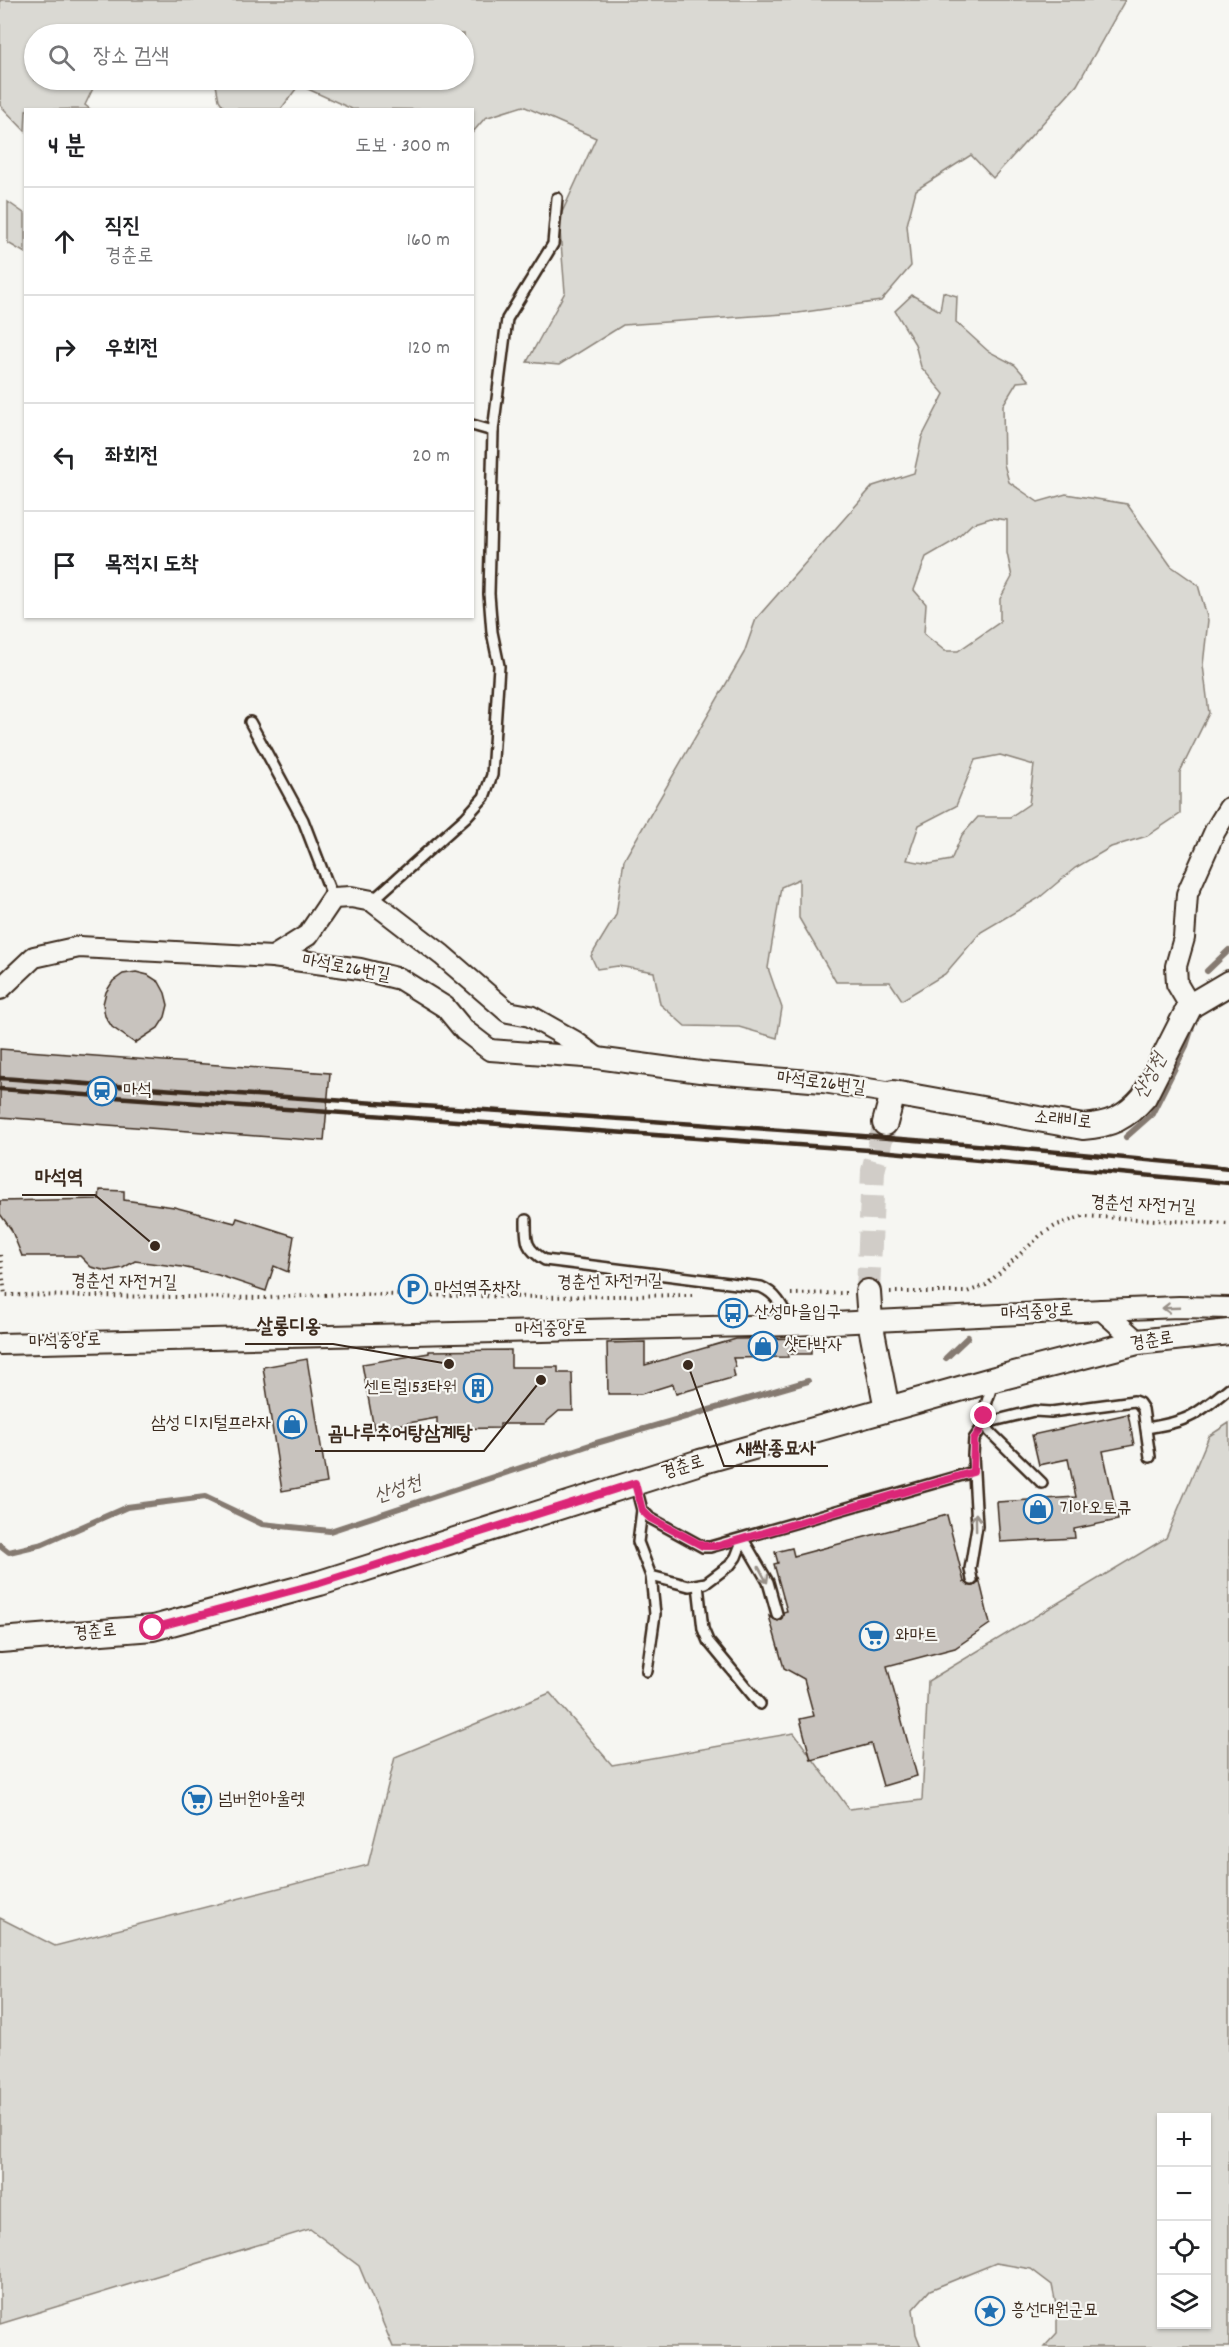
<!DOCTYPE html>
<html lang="ko">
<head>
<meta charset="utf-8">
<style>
  body { margin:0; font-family:Dekko,"Poor Story",sans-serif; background:#f2f2f2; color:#202124 }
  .controls { position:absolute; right:18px; bottom:18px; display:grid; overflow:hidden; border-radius:0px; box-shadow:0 2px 4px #0004 }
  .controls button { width:54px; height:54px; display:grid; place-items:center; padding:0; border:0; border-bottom:2px solid #e0e0e0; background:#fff; color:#202124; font:30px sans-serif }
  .stop { position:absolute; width:18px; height:18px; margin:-14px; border:4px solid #db2777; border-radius:50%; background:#fff }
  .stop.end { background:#db2777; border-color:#fff; box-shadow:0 2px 6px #0008 }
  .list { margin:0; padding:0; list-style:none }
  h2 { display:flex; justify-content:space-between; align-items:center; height:78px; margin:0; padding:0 24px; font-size:26px }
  h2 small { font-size:20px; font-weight:400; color:#757577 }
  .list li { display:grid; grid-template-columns:39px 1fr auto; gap:18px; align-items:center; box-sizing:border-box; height:108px; padding:0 24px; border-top:2px solid #e0e0e0 }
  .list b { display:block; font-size:22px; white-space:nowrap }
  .list p { margin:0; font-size:20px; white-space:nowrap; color:#757577 }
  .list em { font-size:20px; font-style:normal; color:#757577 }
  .icon { flex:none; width:33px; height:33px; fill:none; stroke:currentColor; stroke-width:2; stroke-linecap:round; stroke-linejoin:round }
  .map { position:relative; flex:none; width:1229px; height:2347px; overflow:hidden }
  .search { position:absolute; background:#fff; box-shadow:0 2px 4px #0004; left:24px; top:24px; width:450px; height:66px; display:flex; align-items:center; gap:15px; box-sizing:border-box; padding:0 21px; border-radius:33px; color:#757577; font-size:22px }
  .panel { position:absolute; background:#fff; box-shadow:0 2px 4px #0004; left:24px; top:108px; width:450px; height:510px; border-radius:0px }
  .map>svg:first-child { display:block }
  .green { fill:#dad9d3; stroke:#8a8278; stroke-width:1.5; fill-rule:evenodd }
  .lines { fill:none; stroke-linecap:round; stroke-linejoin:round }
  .stream { stroke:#857a71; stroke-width:6 }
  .building { fill:#c8c3be; stroke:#3b2a1e; stroke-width:1.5 }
  .tertiary-tunnel { stroke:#d1cdc8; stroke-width:24; stroke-dasharray:24 12; stroke-linecap:butt }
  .service-casing { stroke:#3b2a1e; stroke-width:14 }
  .minor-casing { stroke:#3b2a1e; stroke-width:24 }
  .tertiary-casing { stroke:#3b2a1e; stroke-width:28 }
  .path { stroke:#3b2a1e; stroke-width:4; stroke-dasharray:1.5 4.5; stroke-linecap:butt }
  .service { stroke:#f6f6f2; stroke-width:9 }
  .minor { stroke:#f6f6f2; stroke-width:20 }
  .tertiary { stroke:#f6f6f2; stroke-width:24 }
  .rail { stroke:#3b2a1e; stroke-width:4.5 }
  .oneway { stroke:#989088 }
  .route { stroke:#db2777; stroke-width:8 }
  .labels { text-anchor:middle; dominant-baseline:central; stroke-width:4.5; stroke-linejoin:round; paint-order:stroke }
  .street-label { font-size:18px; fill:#3b2a1e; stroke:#f6f6f2 }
  .poi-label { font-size:18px; fill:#3b2a1e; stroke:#f6f6f2; text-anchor:start }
  .water-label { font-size:20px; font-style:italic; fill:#605248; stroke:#f6f6f2 }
  .leader { fill:none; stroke:#3b2a1e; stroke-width:2 }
  .callout-dot { fill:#3b2a1e; stroke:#f6f6f2; stroke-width:2 }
  .callout-label { font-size:20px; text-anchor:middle; font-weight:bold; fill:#3b2a1e; stroke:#f6f6f2; stroke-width:4.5; stroke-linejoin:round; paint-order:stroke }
</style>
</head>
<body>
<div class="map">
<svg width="1229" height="2347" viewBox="0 0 1229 2347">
  <rect width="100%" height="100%" fill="#f6f6f2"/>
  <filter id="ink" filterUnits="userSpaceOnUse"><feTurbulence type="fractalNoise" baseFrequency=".0167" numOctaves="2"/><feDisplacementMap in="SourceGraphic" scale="12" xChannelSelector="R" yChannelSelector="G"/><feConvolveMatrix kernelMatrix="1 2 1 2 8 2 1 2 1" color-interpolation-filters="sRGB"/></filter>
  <g filter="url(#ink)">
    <g class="green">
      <polygon points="0,0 1125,0 1077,85 993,178 971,155 916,190 907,225 911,266 881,301 798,313 623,325 559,365 527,362 565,292 559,219 596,138 523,106 485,118 473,132 472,110 352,109 299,85 281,109 225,109 219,100 215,80 464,80 464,34 34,34 34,80 97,80 85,105 90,109 26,110 25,131 0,105"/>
      <polygon points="8,202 25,214 25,253 8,243"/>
      <path d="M943 292 957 296 956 322 988 351 1015 365 1029 381 1017 382 1003 405 1004 464 1009 482 1038 502 1066 494 1127 504 1171 566 1198 585 1208 620 1203 665 1209 713 1180 772V814L1147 836 1111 847 1075 868 1039 898 981 932 945 974 902 1000 890 982H836L799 918V879L781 887 768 968 782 1008 777 1038 739 1027 685 1026 660 1004 654 972 618 966 597 969 591 956 616 915 624 860 744 653 756 619 873 486 914 473 922 437 944 394 921 367 915 344 895 311 912 295 940 311ZM991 518 1007 520V553L1012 577 1000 599V622L958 651H945L924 634 926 604 914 590 926 557 954 541 972 524ZM1000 755 1034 765 1029 804 1010 817H978L962 835 951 860 930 864 907 860 919 825 956 806 975 760Z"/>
      <path d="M1229 1423V2347H1044L1057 2333V2310L1052 2285 1031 2269 996 2263 930 2290 913 2309 916 2334 921 2347H393L359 2266 310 2229 0 2324V1918L55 1946 368 1865 395 1757 550 1693 612 1765 794 1733 849 1809 922 1800 928 1681 1166 1538 1209 1436ZM1162 2118H1206V2324H1162Z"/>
    </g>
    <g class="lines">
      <g class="stream">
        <polyline points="1207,971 1229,950"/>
        <polyline points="1126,1137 1152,1114 1186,1046 1193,1024"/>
        <polyline points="946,1358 968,1337"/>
        <polyline points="0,1545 9,1552 43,1544 127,1507 205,1497 262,1524 330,1531 593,1444 808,1381"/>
      </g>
    </g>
    <g class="building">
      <polygon points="136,972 148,975 159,982 165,993 168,1005 165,1017 158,1028 135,1043 112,1027 105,1016 103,1004 106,992 113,981 123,974"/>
      <polygon points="0,1049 330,1073 324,1141 0,1117"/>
      <polygon points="100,1190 124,1191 124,1200 174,1207 235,1223 237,1218 294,1236 288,1272 274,1266 266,1291 218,1275 182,1267 135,1261 123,1268 107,1271 91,1267 80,1256 22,1256 11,1229 0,1214 0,1201 99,1199"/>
      <polygon points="811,1338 811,1354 788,1354 788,1357 733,1358 736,1367 733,1368 735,1377 676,1394 673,1384 641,1394 608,1394 607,1343 645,1342 645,1365 736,1339"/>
      <polygon points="511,1350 511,1367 558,1367 558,1373 572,1373 573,1411 559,1411 544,1424 500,1424 500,1428 437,1429 437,1418 374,1429 362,1364 429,1353 429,1351"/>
      <polygon points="307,1359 327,1483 282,1491 263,1367"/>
      <polygon points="1128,1414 1134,1445 1103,1451 1118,1520 1074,1529 1075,1538 1000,1542 997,1502 1076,1497 1068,1459 1039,1465 1032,1435"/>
      <polygon points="947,1515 964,1582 974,1586 978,1583 979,1578 990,1624 955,1648 887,1666 917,1776 883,1786 871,1744 811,1760 800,1719 814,1716 804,1679 784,1668 769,1616 778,1621 782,1618 783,1612 787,1611 774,1564 778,1563 775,1552 792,1548 794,1556"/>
    </g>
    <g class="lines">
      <polyline class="tertiary-tunnel" points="868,1292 873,1171 885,1123"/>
      <g class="service-casing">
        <g id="service">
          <polyline points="472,425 493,431"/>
          <polyline points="250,722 303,820 333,898"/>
          <polyline points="372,901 466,817 484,797 492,775 499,666 492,632 489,594 493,431 507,319 553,244 557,198"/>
          <path d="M526 1220C526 1241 525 1249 545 1260L761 1287C778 1294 784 1310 792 1325"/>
          <path d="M994 1381C988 1400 979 1413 990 1432L1042 1483"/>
          <path d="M1146 1428C1189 1422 1196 1415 1229 1388"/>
          <polyline points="635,1483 642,1510 650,1518 703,1547 710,1547 973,1472"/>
          <polyline points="642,1510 638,1542 651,1576 655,1614 647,1671"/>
          <polyline points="743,1539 768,1582 777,1614"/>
          <polyline points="651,1576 689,1586 706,1583 730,1565 736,1557 743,1539"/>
          <polyline points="972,1580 970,1569 977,1526 973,1455 974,1439 985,1423 1034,1411 1051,1412 1134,1401 1139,1403 1143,1409 1150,1457"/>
          <polyline points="698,1585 703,1629 708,1641 760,1704"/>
        </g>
      </g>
      <g class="minor-casing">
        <g id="minor">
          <polyline points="273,957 308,935 333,898 351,897 372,901 442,955 508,1012 530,1016 574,1041 597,1058"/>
          <polyline points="0,989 34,957 79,947 273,957 360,969 400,979 445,1007 464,1030 490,1050 597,1058 700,1072 823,1082 893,1093"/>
          <polyline points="1190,1006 1177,984 1176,966 1184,938 1187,894 1215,831 1229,808"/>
          <polyline points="1102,1310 1138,1342"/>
          <polyline points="0,1344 792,1325 1102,1310 1179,1307 1229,1308"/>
        </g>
      </g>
      <g class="tertiary-casing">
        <g id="tertiary">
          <path d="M885 1123 893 1093 1083 1127C1110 1125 1126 1118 1144 1097L1190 1006 1229 983"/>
          <polyline points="868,1292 870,1321 887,1409"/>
          <polyline points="0,1640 153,1628 320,1583 700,1462 995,1379 1138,1342 1229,1332"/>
        </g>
      </g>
      <g class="path">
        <polyline points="0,1255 5,1295 265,1298 343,1294 539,1297 693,1295"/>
        <polyline points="890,1292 967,1292 986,1285 1042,1234 1057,1225 1083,1216 1229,1224"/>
        <polyline points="791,1294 846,1293"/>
      </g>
      <use href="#service" class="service"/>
      <use href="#minor" class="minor"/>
      <use href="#tertiary" class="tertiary"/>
      <g class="rail">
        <path d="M0 1078C410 1107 820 1127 1229 1168"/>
        <polyline points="0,1089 869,1150 1229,1183"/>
      </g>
    </g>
    <defs><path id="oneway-shaft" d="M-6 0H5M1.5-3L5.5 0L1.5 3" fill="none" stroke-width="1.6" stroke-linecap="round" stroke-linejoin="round" transform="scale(1.5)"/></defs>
    <g class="oneway">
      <use href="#oneway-shaft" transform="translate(1171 1308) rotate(178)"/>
      <use href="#oneway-shaft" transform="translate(976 1522) rotate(-91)"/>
      <use href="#oneway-shaft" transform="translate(763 1575) rotate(61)"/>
    </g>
  </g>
  <g class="lines" filter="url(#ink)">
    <polyline class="route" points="153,1628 320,1583 635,1483 642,1510 650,1518 703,1546 718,1546 973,1472 974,1439 985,1423 984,1416"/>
  </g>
  <defs>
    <g id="station-ring" transform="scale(1.5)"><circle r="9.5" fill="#f6f6f2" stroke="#1f6fb2" stroke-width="1.5"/><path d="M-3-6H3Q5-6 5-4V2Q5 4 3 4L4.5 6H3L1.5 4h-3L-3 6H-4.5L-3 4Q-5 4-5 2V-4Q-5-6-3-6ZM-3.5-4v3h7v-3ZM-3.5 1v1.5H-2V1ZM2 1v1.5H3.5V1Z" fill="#1f6fb2"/></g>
    <g id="parking-ring" transform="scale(1.5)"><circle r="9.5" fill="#f6f6f2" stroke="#1f6fb2" stroke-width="1.5"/><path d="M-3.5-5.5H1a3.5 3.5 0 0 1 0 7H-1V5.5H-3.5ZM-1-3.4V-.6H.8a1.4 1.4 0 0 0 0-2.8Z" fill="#1f6fb2"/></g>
    <g id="bus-ring" transform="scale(1.5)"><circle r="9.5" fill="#f6f6f2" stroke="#1f6fb2" stroke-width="1.5"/><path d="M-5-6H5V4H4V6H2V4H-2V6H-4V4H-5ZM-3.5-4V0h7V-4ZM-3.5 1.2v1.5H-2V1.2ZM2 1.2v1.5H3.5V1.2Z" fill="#1f6fb2"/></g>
    <g id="shop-ring" transform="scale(1.5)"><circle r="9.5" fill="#f6f6f2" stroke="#1f6fb2" stroke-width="1.5"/><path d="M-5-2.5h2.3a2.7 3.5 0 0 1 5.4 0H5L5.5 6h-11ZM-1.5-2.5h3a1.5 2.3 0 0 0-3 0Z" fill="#1f6fb2"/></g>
    <g id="building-ring" transform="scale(1.5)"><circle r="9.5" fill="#f6f6f2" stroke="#1f6fb2" stroke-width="1.5"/><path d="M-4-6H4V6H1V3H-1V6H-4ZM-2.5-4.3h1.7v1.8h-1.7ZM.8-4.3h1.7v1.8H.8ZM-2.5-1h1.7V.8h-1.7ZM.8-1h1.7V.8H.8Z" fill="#1f6fb2"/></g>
    <g id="supermarket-ring" transform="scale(1.5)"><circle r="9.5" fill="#f6f6f2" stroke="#1f6fb2" stroke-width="1.5"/><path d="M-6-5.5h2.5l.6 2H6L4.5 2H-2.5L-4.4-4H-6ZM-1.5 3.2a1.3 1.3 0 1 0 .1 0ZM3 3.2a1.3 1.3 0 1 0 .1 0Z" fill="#1f6fb2"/></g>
    <g id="sight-ring" transform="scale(1.5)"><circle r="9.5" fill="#f6f6f2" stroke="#1f6fb2" stroke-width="1.5"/><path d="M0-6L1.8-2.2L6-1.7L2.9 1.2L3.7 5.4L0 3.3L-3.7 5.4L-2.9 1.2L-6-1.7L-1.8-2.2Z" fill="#1f6fb2"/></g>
  </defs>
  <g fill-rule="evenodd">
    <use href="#station-ring" x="102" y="1091"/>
    <use href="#parking-ring" x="413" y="1289"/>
    <use href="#bus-ring" x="733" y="1313"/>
    <use href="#shop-ring" x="763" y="1346"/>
    <use href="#building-ring" x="478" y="1388"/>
    <use href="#shop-ring" x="292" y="1424"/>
    <use href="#shop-ring" x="1038" y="1509"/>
    <use href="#supermarket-ring" x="874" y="1636"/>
    <use href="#supermarket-ring" x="197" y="1800"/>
    <use href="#sight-ring" x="990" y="2311"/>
  </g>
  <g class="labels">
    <g class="street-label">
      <text transform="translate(346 969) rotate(10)">마석로26번길</text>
      <text transform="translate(821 1084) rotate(7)">마석로26번길</text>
      <text transform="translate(1063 1121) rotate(6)">소래비로</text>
      <text transform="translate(1143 1206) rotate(3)">경춘선 자전거길</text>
      <text transform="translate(124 1283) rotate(1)">경춘선 자전거길</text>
      <text transform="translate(610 1283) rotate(-1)">경춘선 자전거길</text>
      <text transform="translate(1037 1313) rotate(-3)">마석중앙로</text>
      <text transform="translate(551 1330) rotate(-1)">마석중앙로</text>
      <text transform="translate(65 1342) rotate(-2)">마석중앙로</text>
      <text transform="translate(1152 1342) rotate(-9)">경춘로</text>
      <text transform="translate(683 1468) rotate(-17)">경춘로</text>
      <text transform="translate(95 1633) rotate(-5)">경춘로</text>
    </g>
    <g class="poi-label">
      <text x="123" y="1091">마석</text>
      <text x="434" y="1289">마석역주차장</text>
      <text x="754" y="1313">산성마을입구</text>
      <text x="784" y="1346">샷다박사</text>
      <text x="457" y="1388" text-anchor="end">센트럴153타워</text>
      <text x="271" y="1424" text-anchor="end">삼성 디지털프라자</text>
      <text x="1059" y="1509">기아오토큐</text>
      <text x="895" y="1636">와마트</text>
      <text x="218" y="1800">넘버원아울렛</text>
      <text x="1011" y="2311">흥선대원군묘</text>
    </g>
    <g class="water-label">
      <text transform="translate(1151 1077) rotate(-62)">산성천</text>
      <text transform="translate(398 1491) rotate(-18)">산성천</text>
    </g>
  </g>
  <path class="leader" d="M155 1246L95 1195H22M449 1364L333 1344H245M541 1380L484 1451H315M688 1365L724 1466H828"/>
  <g class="callout-dot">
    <circle cx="155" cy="1246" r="6"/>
    <circle cx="449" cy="1364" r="6"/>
    <circle cx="541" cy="1380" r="6"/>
    <circle cx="688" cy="1365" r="6"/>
  </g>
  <g class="callout-label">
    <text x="59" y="1183">마석역</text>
    <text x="289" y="1332">살롱디옹</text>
    <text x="400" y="1439">곰나루추어탕삼계탕</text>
    <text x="776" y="1454">새싹종묘사</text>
  </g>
</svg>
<div class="controls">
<button>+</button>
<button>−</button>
<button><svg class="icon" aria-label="locate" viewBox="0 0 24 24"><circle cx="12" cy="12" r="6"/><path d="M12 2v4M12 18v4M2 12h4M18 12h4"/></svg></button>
<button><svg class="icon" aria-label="layers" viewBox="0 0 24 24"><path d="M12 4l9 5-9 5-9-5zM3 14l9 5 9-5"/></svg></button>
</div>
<div class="stop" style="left:153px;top:1628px"></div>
<div class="stop end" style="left:984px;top:1416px"></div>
<div class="search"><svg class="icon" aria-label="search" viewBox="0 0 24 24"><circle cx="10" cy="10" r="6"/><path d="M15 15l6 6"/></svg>장소 검색</div>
<section class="panel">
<h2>4 분<small>도보 · 300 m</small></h2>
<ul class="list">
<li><svg class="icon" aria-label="ahead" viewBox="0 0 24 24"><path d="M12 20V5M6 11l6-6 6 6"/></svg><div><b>직진</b><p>경춘로</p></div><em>160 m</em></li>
<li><svg class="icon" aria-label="right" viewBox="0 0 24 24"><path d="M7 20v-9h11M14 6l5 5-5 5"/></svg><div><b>우회전</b></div><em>120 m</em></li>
<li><svg class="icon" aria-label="left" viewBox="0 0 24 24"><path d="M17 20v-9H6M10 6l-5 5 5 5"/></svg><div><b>좌회전</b></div><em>20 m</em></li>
<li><svg class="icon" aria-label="arrive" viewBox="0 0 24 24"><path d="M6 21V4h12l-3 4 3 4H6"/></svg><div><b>목적지 도착</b></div></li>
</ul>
</section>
</div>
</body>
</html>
